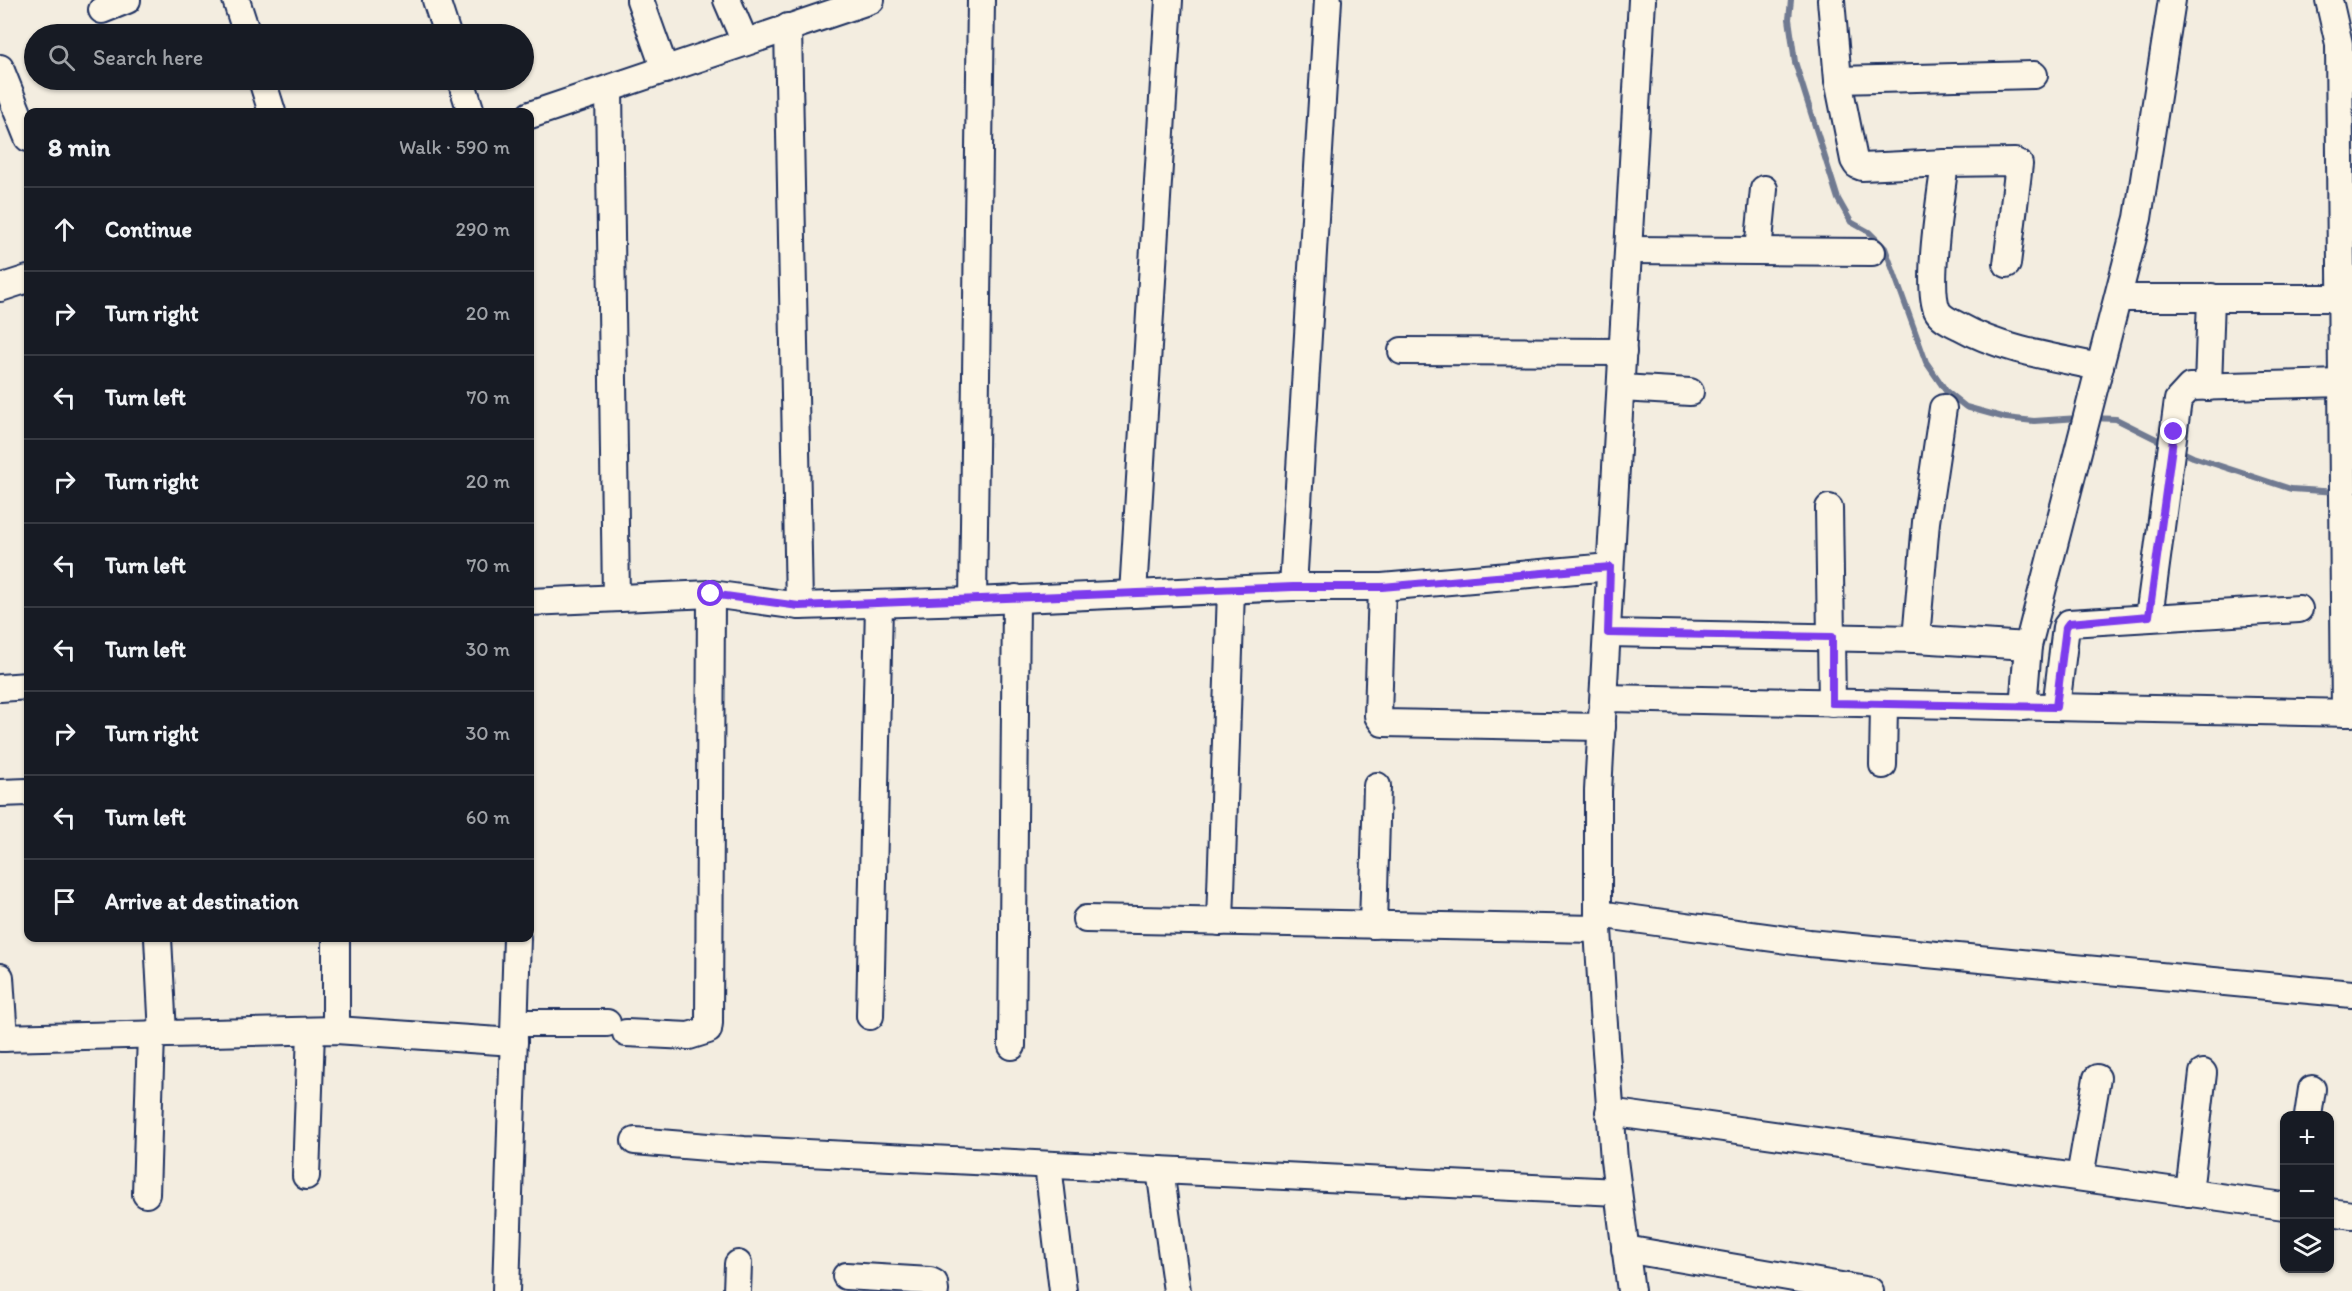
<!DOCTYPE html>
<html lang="en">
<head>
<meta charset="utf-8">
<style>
  body { margin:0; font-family:Itim,sans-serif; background:#242831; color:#f1f3f6 }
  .controls { position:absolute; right:18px; bottom:18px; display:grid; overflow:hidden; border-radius:12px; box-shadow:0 2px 4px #0004 }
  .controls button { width:54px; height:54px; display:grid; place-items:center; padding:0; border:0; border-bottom:2px solid #363941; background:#171b24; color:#f1f3f6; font:30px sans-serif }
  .stop { position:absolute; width:18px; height:18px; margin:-14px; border:4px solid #7c3aed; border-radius:50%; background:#fff }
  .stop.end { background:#7c3aed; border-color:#fff; box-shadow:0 2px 6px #0008 }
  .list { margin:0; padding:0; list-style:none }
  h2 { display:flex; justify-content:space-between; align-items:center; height:78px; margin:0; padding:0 24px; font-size:26px }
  h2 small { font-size:20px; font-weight:400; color:#9ea1a6 }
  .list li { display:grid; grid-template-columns:39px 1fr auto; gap:18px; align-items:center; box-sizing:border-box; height:84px; padding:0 24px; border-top:2px solid #363941 }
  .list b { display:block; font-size:22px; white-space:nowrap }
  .list em { font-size:20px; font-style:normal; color:#9ea1a6 }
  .icon { flex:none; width:33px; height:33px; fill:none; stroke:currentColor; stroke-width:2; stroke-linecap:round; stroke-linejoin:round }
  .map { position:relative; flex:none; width:2352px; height:1291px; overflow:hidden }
  .search { position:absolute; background:#171b24; box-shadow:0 2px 4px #0004; left:24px; top:24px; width:510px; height:66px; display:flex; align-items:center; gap:15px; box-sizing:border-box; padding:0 21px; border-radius:33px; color:#9ea1a6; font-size:22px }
  .panel { position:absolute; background:#171b24; box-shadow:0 2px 4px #0004; left:24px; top:108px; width:510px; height:834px; border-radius:12px }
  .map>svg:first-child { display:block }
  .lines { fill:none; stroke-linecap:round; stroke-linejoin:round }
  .stream { stroke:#707a91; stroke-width:6 }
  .minor-casing { stroke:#1b2f5e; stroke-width:30 }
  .minor { stroke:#fcf5e5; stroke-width:26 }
  .route { stroke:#7c3aed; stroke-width:8 }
</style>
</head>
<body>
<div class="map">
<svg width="2352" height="1291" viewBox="0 0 2352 1291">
  <rect width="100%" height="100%" fill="#f3ede0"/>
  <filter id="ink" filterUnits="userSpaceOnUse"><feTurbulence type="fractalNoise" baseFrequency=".0167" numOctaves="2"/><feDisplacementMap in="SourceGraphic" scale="12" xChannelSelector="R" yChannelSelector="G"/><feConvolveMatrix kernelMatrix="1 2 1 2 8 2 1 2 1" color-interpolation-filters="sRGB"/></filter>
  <g filter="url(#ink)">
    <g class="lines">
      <g class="stream">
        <polyline points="1791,0 1789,19 1795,62 1838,199 1851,222 1869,232 1885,248 1926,362 1946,391 1966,407 2006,418 2034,421 2079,418"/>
        <polyline points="2092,418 2116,419 2166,444"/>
        <polyline points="2178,450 2193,457 2291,489 2338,492"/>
      </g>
      <g class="minor-casing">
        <g id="minor">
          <polyline points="236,0 247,34"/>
          <polyline points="436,0 447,34"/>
          <polyline points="640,0 665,70"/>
          <polyline points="727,0 745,42"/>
          <path d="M1831 0 1838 80 1854 160 1857 165 1862 167 1945 163C1941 194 1926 284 1937 310 1941 318 1951 322 1959 326 2002 350 2052 357 2100 367"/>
          <polyline points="2329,0 2339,44 2345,713"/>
          <polyline points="102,10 127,0"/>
          <polyline points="788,27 799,606"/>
          <polyline points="0,68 28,138"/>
          <polyline points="262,80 272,112"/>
          <polyline points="461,80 471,112"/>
          <polyline points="1838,80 2034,75"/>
          <polyline points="609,89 616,598"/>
          <polyline points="530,115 871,0"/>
          <polyline points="1945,163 2015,162 2019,164 2007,264"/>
          <polyline points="1629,250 1872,252"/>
          <polyline points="1758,251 1764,189"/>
          <polyline points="0,288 28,279"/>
          <polyline points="2118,298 2342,298"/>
          <polyline points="1402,351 1623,352"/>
          <polyline points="2208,387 2211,297"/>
          <polyline points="1621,388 1690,392"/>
          <polyline points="1829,508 1832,703"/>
          <polyline points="1293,587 1328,0"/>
          <polyline points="1382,587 1378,716 1383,723 1602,727"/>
          <polyline points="1133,594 1169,0"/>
          <polyline points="973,601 981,0"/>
          <polyline points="530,602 711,594 799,606 973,601 1293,587 1382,587 1610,567"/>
          <polyline points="2149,617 2178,400 2190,387 2342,383"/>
          <polyline points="1608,633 1916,639 2028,646"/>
          <polyline points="1916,639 1926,522 1943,408"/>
          <polyline points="0,688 28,686"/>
          <polyline points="1604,698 2352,713"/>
          <polyline points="2023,707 2028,646 2138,218 2172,0"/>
          <polyline points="2056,707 2066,627 2069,623 2299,609"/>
          <polyline points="1883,765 1884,704"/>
          <polyline points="0,793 28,792"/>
          <polyline points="1598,914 1809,943 2352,994"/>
          <polyline points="1086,919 1598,929"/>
          <polyline points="1220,922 1231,590"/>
          <polyline points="1373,925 1377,786"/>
          <polyline points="158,938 163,1034"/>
          <polyline points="0,977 4,1038"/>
          <polyline points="870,1016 879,604"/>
          <polyline points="515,1023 607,1023"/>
          <polyline points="336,1030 336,938"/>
          <polyline points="626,1033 689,1036 708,1030 709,1023 711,594"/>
          <polyline points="0,1038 336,1030 514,1042"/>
          <polyline points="1012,1046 1016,598"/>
          <polyline points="1609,1112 2284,1206"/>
          <polyline points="2308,1116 2312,1089"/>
          <polyline points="635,1141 744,1150 1618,1192"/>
          <polyline points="1048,1165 1063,1291"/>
          <polyline points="1160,1170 1177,1291"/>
          <polyline points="306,1176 311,1031"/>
          <polyline points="2080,1177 2097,1078"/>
          <polyline points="2189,1193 2203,1073"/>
          <polyline points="146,1194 151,1034"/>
          <polyline points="2330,1212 2352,1215"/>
          <polyline points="1625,1249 1870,1291"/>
          <polyline points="846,1276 930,1281 934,1283 935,1291"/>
          <polyline points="506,1291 517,938"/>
          <polyline points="737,1291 738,1264"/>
          <polyline points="1631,1291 1614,1160 1603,1011 1598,929 1598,791 1642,0"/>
        </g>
      </g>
      <use href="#minor" class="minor"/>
    </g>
  </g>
  <g class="lines" filter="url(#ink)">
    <polyline class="route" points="711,594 799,606 1293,587 1382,587 1610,567 1608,633 1832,637 1832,703 2056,707 2066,627 2069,623 2149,616 2174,432"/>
  </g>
</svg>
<div class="controls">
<button>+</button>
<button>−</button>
<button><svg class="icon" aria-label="layers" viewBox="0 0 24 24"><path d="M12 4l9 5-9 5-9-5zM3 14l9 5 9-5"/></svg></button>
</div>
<div class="stop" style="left:711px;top:594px"></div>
<div class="stop end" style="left:2174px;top:432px"></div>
<div class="search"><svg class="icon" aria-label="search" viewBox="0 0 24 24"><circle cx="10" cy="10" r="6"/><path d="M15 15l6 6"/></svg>Search here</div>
<section class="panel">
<h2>8 min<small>Walk · 590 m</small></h2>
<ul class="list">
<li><svg class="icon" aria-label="ahead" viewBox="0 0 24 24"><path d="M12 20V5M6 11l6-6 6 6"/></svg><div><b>Continue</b></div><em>290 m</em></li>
<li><svg class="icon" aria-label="right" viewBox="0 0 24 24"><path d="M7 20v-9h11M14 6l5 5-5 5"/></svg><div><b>Turn right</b></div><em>20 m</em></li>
<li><svg class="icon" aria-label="left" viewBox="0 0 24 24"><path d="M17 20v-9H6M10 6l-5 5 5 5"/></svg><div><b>Turn left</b></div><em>70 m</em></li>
<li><svg class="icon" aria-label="right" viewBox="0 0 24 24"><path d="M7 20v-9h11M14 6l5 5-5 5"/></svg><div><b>Turn right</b></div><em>20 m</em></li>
<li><svg class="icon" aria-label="left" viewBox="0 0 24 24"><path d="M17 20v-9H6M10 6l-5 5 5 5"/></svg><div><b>Turn left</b></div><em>70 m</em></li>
<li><svg class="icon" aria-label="left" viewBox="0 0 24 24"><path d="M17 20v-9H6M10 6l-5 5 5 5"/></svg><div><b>Turn left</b></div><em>30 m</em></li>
<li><svg class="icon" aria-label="right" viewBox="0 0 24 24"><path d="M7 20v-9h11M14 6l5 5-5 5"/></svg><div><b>Turn right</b></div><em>30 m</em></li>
<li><svg class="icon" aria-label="left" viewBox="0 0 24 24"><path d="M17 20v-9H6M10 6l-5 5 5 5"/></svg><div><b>Turn left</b></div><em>60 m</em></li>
<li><svg class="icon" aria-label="arrive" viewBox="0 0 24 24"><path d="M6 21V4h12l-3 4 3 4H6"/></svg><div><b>Arrive at destination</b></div></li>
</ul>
</section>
</div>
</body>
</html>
